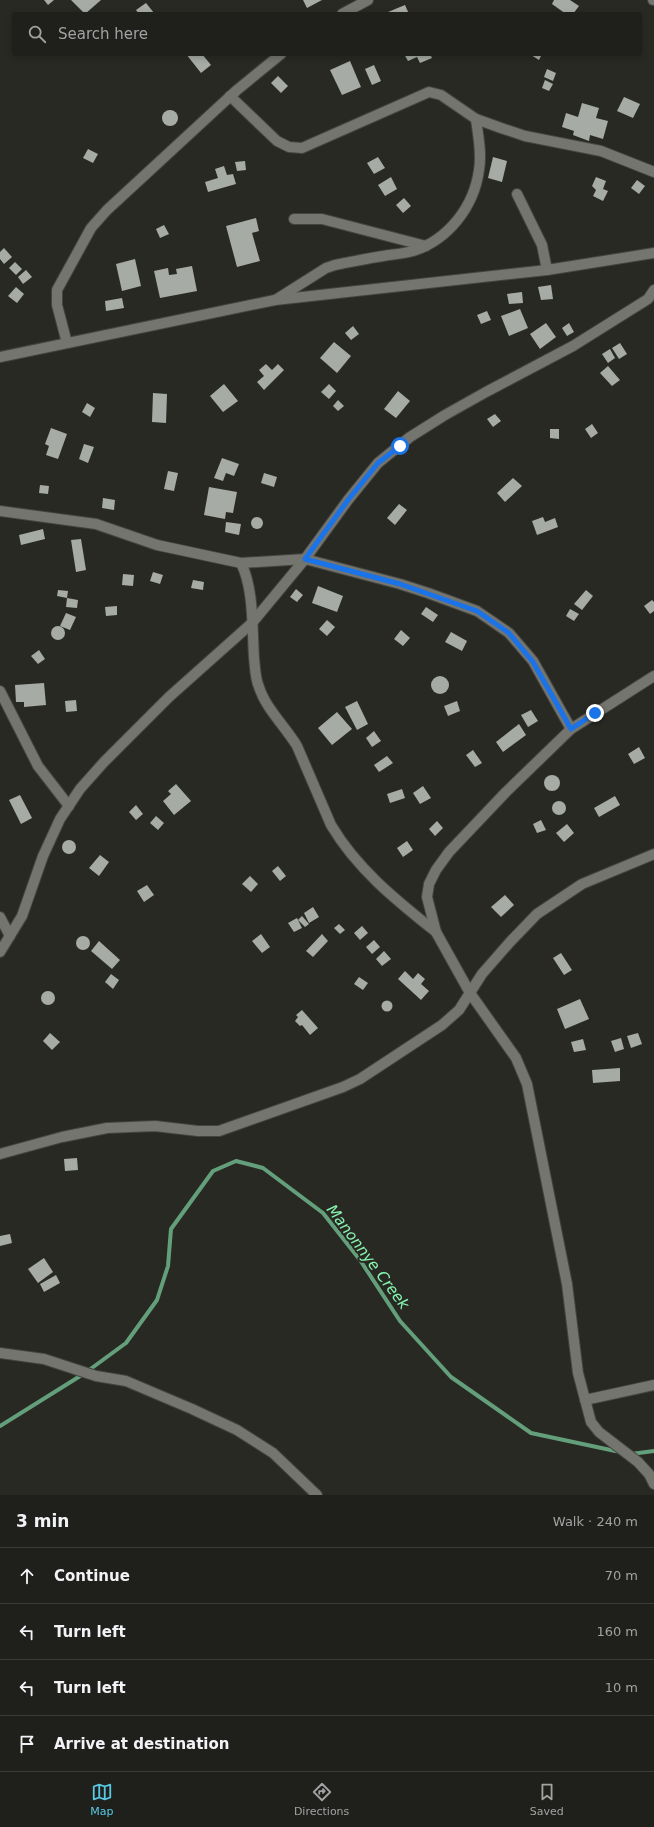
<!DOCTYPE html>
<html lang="en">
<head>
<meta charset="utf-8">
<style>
  body { margin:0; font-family:"DejaVu Sans",sans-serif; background:#272724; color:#f1f3f6 }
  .stop { position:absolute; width:12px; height:12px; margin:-9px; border:3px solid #1a73e8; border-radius:50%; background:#fff }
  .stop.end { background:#1a73e8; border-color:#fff; box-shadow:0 1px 4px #0008 }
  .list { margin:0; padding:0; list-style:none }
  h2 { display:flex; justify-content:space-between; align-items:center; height:52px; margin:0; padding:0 16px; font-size:17px }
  h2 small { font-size:13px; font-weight:400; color:#a1a2a3 }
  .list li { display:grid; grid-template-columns:26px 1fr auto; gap:12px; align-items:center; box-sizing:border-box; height:56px; padding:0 16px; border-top:1px solid #3c3d3a }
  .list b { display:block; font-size:15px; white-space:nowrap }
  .list em { font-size:13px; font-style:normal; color:#a1a2a3 }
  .icon { flex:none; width:22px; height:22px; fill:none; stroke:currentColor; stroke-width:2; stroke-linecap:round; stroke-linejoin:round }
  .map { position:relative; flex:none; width:654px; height:1495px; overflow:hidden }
  .search { position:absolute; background:#1f1f1b; box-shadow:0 2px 6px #0003; left:12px; right:12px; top:12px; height:44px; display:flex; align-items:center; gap:10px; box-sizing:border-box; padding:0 14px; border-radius:4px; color:#a1a2a3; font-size:15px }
  .sheet { height:276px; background:#1f1f1b }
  nav { display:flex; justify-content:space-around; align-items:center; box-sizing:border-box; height:56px; border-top:1px solid #3c3d3a; background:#1f1f1b; font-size:11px; color:#a1a2a3 }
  nav a { display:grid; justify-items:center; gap:2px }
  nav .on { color:#58c9e3 }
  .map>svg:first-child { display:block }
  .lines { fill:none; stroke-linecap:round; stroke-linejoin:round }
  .stream { stroke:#649f7b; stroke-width:4 }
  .building { fill:#a7aba5 }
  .minor-casing { stroke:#444440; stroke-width:12 }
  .minor { stroke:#74756f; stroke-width:10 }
  .route { stroke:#1a73e8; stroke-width:5 }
  .labels { text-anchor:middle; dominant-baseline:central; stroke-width:4; stroke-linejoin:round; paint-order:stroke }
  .water-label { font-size:15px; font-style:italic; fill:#87f5af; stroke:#292924 }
</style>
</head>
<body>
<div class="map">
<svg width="654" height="1495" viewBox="0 0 654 1495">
  <rect width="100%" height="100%" fill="#292924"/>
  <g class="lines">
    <g class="stream">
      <polyline points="0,1426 85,1373 126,1343 157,1300 168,1266 171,1229 213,1171 236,1161 263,1168 323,1213 360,1260 400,1321 451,1377 531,1433 620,1452"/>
      <polyline points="631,1454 654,1451"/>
    </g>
  </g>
  <g class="building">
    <polygon points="44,0 54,0 48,5"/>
    <polygon points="71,0 101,0 85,14"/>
    <polygon points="303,0 322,0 307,8"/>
    <polygon points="554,0 570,0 579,6 573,14 566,14 552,4"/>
    <polygon points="146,3 154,13 139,14 136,10"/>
    <polygon points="405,5 409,14 389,14 388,12"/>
    <polygon points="186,54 202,54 211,65 201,73"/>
    <polygon points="404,54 430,54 432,58 420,63 417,57 408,61"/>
    <polygon points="531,54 542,54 539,60 531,55"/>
    <polygon points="350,61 361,87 342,95 330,70"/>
    <polygon points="374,65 381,81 372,85 365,69"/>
    <polygon points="547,69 556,73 553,81 544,77"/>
    <polygon points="278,76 288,86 281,93 271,83"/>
    <polygon points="545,80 553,84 549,91 542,88"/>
    <polygon points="624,97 640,104 633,118 617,111"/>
    <polygon points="582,103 599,108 596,118 608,121 603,139 590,135 589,141 573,135 574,131 562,127 566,113 578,117"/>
    <circle cx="170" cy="118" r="8"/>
    <polygon points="88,149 98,154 93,163 83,158"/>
    <polygon points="378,157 385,168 374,174 367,163"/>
    <polygon points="493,157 507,161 502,182 488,178"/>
    <polygon points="245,161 246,170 237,171 235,162"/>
    <polygon points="224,166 227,175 233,174 236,184 208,192 205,182 218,178 215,169"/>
    <polygon points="391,177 397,189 385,196 378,185"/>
    <polygon points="596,177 606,181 603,189 608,191 603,201 593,196 596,190 592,186"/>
    <polygon points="637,180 645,186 639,194 631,188"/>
    <polygon points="404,198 411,206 403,213 396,205"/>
    <polygon points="256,218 259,231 252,233 260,261 237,267 226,226"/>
    <polygon points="164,225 169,234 160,238 156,229"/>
    <polygon points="4,248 12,257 4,264 0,259 0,252"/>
    <polygon points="135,259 141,286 122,291 116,264"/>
    <polygon points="15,262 22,269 16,275 9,268"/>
    <polygon points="192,266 197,291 160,298 154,271 168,268 169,275 177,274 176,269"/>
    <polygon points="26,270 32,277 23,284 18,277"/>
    <polygon points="551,285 553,299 541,300 538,287"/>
    <polygon points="16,287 24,294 17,303 8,296"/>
    <polygon points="522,292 523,303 509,304 507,294"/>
    <polygon points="122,298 124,308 106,311 105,301"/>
    <polygon points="520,309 528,328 509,336 501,316"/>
    <polygon points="487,311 491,320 481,324 477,315"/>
    <polygon points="546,323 556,337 540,349 530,334"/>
    <polygon points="569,323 574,332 567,336 562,328"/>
    <polygon points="353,326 359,334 351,340 345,333"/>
    <polygon points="334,342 351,356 337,373 320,358"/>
    <polygon points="620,343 627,354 619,359 612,348"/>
    <polygon points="610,349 615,358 608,363 602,354"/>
    <polygon points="266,364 272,370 278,364 284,370 264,390 257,382 264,376 259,370"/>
    <polygon points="608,366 620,380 612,386 600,373"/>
    <polygon points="224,384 238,401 223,412 210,396"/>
    <polygon points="329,384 336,391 329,399 321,392"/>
    <polygon points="398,391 410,401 396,418 384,409"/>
    <polygon points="153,393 167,394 166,423 152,422"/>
    <polygon points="338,400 344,406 338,411 333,406"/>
    <polygon points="87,403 95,408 90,417 82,412"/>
    <polygon points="495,414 501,421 493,427 487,419"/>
    <polygon points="592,424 598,433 591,438 585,429"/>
    <polygon points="51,428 67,434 58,459 46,455 49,446 45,444"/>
    <polygon points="550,429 559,429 559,439 550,438"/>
    <polygon points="84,444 94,447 88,463 79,459"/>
    <polygon points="222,458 239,464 234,476 226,473 223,481 214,478"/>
    <polygon points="168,471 178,473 174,491 164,489"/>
    <polygon points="264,473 277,477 274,487 261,483"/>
    <polygon points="513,478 522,486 505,502 497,493"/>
    <polygon points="40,485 49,486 48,494 39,493"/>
    <polygon points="209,487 237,492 233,513 226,512 225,519 204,515"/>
    <polygon points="103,498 115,500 114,510 102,508"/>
    <polygon points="399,504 407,510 395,525 387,518"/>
    <circle cx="257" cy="523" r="6"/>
    <polygon points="543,517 545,522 555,518 558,527 537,535 532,521"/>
    <polygon points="226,522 241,524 239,535 225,532"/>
    <polygon points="43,529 45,539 21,545 19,535"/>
    <polygon points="81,539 86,570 76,572 71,540"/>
    <polygon points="153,572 163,575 160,584 150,581"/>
    <polygon points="123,574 134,575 133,586 122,585"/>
    <polygon points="193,580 204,582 203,590 191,588"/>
    <polygon points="318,586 343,596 337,612 312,603"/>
    <polygon points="296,589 303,595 297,602 290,597"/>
    <polygon points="58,590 68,591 67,598 78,600 77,608 66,607 67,598 57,596"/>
    <polygon points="586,590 593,596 582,610 574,604"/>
    <polygon points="652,600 654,602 654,611 650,614 644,606"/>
    <polygon points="117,606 117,615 106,616 105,607"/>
    <polygon points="426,607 438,615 433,622 421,614"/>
    <polygon points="570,609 579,614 574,621 566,616"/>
    <polygon points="66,613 76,617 70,630 60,626"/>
    <polygon points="327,620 335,627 327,636 319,629"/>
    <circle cx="58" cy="633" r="7"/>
    <polygon points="401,630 410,638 403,646 394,639"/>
    <polygon points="451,632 467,641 462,651 445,642"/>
    <polygon points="39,650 45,659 38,664 31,656"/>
    <circle cx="440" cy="685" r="9"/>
    <polygon points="44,683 46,705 24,707 24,702 16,702 15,685"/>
    <polygon points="76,700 77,711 66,712 65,701"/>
    <polygon points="357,701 368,724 357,730 345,707"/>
    <polygon points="457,701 460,711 448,716 444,706"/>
    <polygon points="531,710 538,721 528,727 521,715"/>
    <polygon points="337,712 352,729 332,745 318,728"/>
    <polygon points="519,724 526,735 503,752 496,742"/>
    <polygon points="374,731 381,741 372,747 366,738"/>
    <polygon points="639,747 645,758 634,764 628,754"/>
    <polygon points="473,750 482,763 475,767 466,755"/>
    <polygon points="387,756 393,763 379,772 374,765"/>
    <circle cx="552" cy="783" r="8"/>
    <polygon points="176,784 191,801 174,815 163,801 171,794 168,791"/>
    <polygon points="423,786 431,798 420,804 413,793"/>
    <polygon points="402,789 405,798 390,803 387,794"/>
    <polygon points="20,795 32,818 21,824 9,800"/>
    <polygon points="615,796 620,805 599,817 594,808"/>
    <circle cx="559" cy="808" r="7"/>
    <polygon points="136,805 143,814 136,820 129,812"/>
    <polygon points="156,816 164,823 158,830 150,823"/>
    <polygon points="541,820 546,830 537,833 533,824"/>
    <polygon points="437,821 443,828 435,836 429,829"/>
    <polygon points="567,824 574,833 564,842 556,833"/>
    <circle cx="69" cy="847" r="7"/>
    <polygon points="407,841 413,850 403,857 397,848"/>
    <polygon points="100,855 109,862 99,876 89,868"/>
    <polygon points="278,866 286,876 280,881 272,871"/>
    <polygon points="250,876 258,884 251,892 242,884"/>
    <polygon points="147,885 154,895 144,902 137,891"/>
    <polygon points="505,895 514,905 501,917 491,907"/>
    <polygon points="313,907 319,917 309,923 304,913"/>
    <polygon points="302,916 309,924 305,927 298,920"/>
    <polygon points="297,918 302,928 294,932 288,923"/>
    <polygon points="339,924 345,930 340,934 334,928"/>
    <polygon points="362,926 368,933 360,940 354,933"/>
    <polygon points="261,934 270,947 262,953 252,941"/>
    <polygon points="322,934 328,941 313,957 306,951"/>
    <circle cx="83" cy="943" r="7"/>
    <polygon points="374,940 380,947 372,954 366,947"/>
    <polygon points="99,941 120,960 112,969 91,951"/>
    <polygon points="384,951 391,959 382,966 376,959"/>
    <polygon points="561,953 572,970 564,975 553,958"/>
    <polygon points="405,971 413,979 418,973 425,979 421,984 429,991 421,1000 398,979"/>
    <polygon points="111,974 119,980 113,989 105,982"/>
    <polygon points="359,977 368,983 363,990 354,984"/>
    <circle cx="48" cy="998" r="7"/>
    <polygon points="580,999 589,1019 565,1029 557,1009"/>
    <circle cx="387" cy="1006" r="5.5"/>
    <polygon points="302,1010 318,1028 310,1035 302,1025 300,1026 295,1021 298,1017 296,1015"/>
    <polygon points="50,1033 60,1042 52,1050 43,1041"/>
    <polygon points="638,1033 642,1044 631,1048 627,1036"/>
    <polygon points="621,1038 624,1049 615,1052 611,1041"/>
    <polygon points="583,1039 586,1050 574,1052 571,1042"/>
    <polygon points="620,1068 620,1081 593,1083 592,1070"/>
    <polygon points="77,1158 78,1170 65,1171 64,1159"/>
    <polygon points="10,1234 12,1243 0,1246 0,1236"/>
    <polygon points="44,1258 53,1272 38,1283 28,1269"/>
    <polygon points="56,1275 60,1283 44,1292 40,1284"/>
  </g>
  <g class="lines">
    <g class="minor-casing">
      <g id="minor">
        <polyline points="653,0 654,0"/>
        <polyline points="342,14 368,0"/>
        <polyline points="230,96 277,141 289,147 302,148 429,92 441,95 476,119 501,128 525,136 601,151 654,172"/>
        <polyline points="517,194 542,245 547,270"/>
        <polyline points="294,219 322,219 426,246"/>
        <path d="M277 299 326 268 335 265C353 261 371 258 389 255 397 254 406 253 413 251 448 240 474 207 479 170 482 153 478 136 476 119"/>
        <polyline points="67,343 57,305 57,290 91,228 107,210 237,90 281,54"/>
        <polyline points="0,357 275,300 547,270 654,253"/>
        <polyline points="0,511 96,524 157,545 241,563 305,559 400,584 428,593 477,611 509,633 533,661 571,729"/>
        <path d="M241 563C254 589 252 628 254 657 255 667 255 678 259 687 266 709 285 726 297 746L331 825C357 869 396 900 436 932"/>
        <polyline points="654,676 571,729 506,792 449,852 436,870 429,884 427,897 436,932 470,993 516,1058 527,1084 567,1284 578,1373 591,1422 599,1432 638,1462 649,1474 654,1484"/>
        <polyline points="0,691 38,766 69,806"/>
        <polyline points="0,917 10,936"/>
        <polyline points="0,952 22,916 43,856 60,819 80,789 104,762 169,697 252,623 305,559 348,500 378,463 410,437 445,415 486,392 573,346 648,299 654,290"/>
        <polyline points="0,1154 62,1137 107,1128 155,1126 198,1131 219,1131 343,1087 360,1079 442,1025 459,1010 482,974 510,942 537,914 582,884 654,854"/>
        <polyline points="0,1353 44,1359 96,1376 126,1381 192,1409 237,1430 273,1453 317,1495"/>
        <polyline points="585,1400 654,1385"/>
      </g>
    </g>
    <use href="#minor" class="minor"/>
  </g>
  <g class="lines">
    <polyline class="route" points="400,446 378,463 348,500 305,559 400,584 477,611 509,633 533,662 571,729 595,713"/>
  </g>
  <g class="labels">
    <g class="water-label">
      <text transform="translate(368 1257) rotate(53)">Manonnye Creek</text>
    </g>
  </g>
</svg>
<div class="stop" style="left:400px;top:446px"></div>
<div class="stop end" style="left:595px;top:713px"></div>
<div class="search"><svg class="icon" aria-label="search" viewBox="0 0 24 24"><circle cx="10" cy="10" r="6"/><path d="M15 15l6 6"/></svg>Search here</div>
</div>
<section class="sheet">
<h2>3 min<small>Walk · 240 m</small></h2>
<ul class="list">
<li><svg class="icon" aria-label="ahead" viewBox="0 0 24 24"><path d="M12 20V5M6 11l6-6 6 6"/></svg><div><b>Continue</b></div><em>70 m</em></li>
<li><svg class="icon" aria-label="left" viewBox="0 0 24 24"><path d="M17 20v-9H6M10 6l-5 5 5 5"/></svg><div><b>Turn left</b></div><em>160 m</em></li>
<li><svg class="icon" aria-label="left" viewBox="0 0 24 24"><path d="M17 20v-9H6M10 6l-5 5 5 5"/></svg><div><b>Turn left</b></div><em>10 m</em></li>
<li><svg class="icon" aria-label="arrive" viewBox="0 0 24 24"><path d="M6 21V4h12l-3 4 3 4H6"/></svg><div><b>Arrive at destination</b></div></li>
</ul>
</section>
<nav>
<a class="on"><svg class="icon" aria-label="map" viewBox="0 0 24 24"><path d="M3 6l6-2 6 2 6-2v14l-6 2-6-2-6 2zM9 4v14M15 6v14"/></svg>Map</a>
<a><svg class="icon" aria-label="directions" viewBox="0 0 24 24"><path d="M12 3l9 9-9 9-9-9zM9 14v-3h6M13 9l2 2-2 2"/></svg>Directions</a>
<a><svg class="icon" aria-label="saved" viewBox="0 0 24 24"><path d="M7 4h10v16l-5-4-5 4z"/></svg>Saved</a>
</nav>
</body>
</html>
